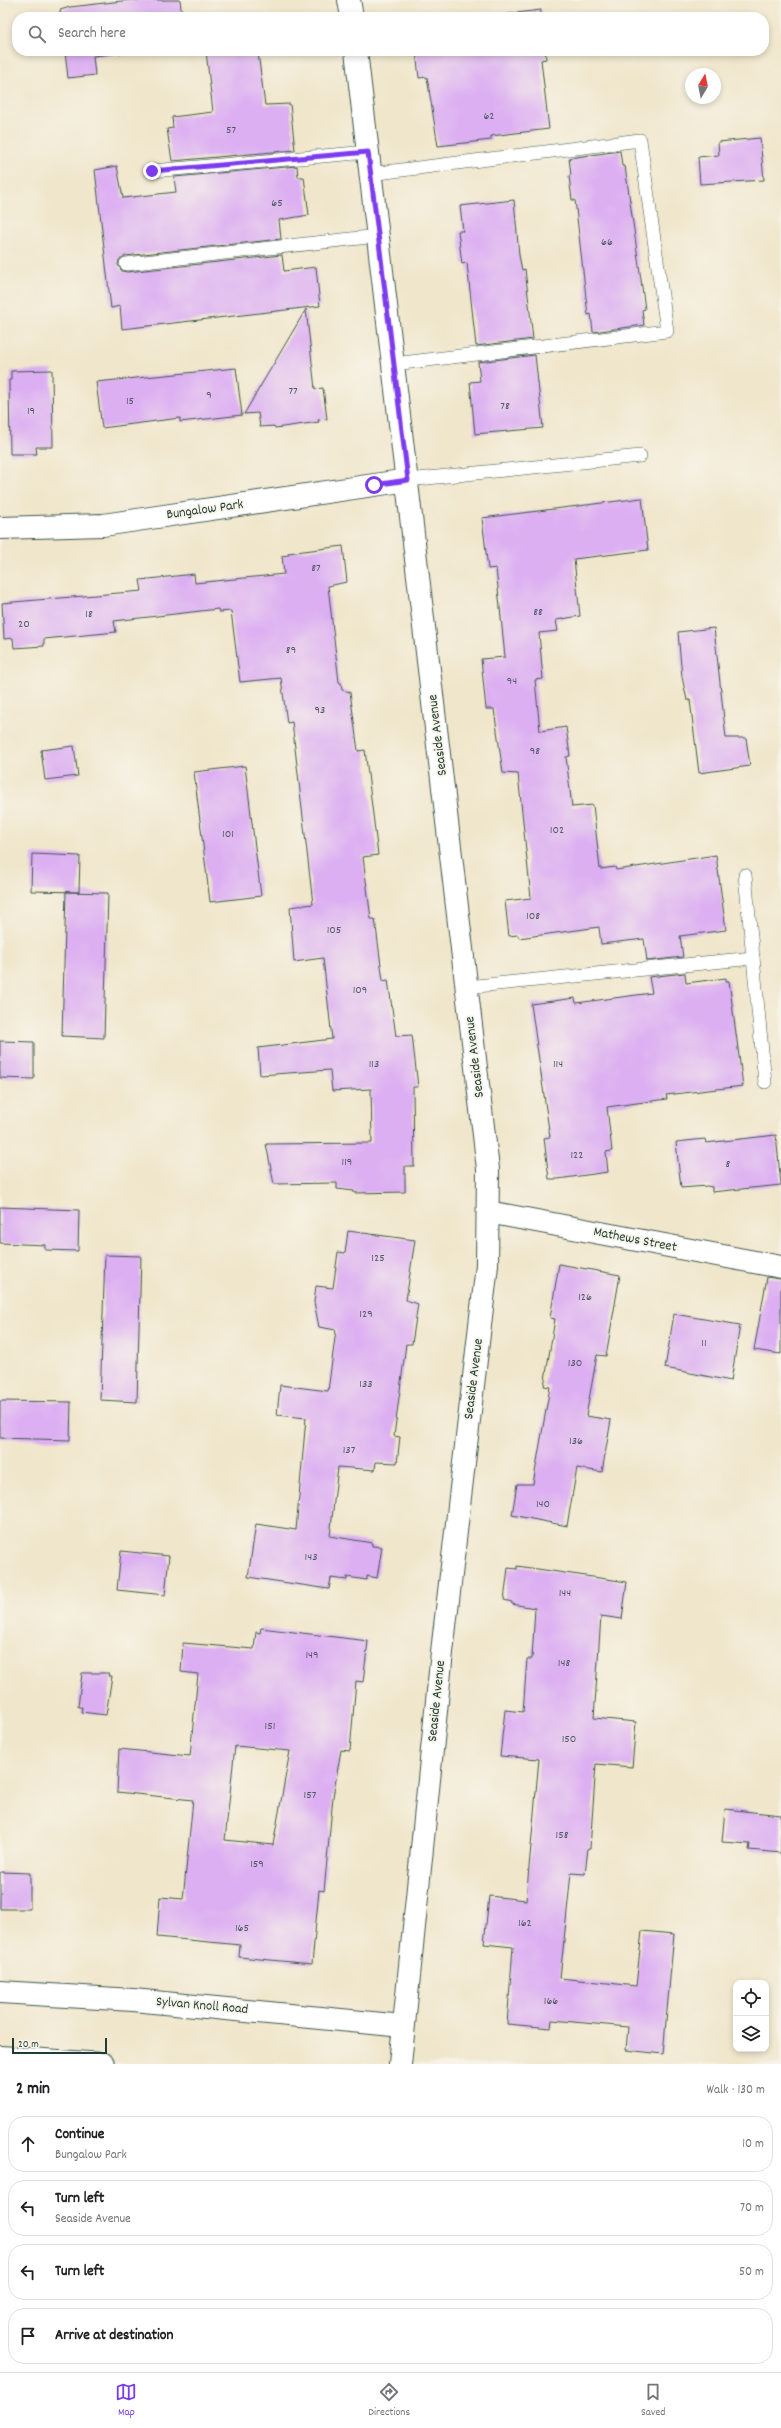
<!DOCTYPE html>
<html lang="en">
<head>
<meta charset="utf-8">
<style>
  body { margin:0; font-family:Dekko,sans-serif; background:#f6f6f6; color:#202124 }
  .controls { position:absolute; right:12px; bottom:12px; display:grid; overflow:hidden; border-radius:8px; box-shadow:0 2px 6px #0003 }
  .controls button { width:36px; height:36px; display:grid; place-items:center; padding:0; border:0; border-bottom:1px solid #e0e0e0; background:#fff; color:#202124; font:20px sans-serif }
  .compass { position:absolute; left:685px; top:68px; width:36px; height:36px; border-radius:50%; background:#fff; box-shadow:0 2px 6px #0003; rotate:10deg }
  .scale { position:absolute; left:12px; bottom:10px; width:95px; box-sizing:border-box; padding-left:4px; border:2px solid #1f3d34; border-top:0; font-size:11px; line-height:14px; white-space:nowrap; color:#1f3d34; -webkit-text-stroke:3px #f7f3e8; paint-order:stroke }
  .stop { position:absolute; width:12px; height:12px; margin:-9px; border:3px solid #7c3aed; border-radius:50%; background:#fff }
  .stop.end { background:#7c3aed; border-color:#fff; box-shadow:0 1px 4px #0008 }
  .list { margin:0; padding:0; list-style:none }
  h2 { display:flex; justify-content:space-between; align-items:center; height:52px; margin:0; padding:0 16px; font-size:17px }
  h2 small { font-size:13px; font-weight:400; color:#757577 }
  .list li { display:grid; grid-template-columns:26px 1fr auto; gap:12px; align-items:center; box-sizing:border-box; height:56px; margin:0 8px 8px; padding:0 8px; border:1px solid #e0e0e0; border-radius:16px }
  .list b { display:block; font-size:15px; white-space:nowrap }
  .list p { margin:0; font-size:13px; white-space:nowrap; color:#757577 }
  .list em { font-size:13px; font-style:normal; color:#757577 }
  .icon { flex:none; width:22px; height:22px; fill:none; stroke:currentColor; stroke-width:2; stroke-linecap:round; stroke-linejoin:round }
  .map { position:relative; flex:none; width:781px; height:2064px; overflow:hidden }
  .search { position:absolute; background:#fff; box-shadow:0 2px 6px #0003; left:12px; right:12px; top:12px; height:44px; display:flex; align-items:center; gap:10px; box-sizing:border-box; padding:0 14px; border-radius:16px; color:#757577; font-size:15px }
  .sheet { height:308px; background:#fff }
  nav { display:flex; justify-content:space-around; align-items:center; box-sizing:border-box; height:56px; border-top:1px solid #e0e0e0; background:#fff; font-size:11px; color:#757577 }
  nav a { display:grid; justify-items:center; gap:2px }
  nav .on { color:#7c3aed }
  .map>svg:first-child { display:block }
  .building { fill:#dcaff2; fill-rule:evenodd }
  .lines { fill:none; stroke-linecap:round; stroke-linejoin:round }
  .service-casing { stroke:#3e564b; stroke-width:14 }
  .minor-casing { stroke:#3e564b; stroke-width:24 }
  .secondary-casing { stroke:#3e564b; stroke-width:24 }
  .service { stroke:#fff; stroke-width:13 }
  .minor { stroke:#fff; stroke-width:22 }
  .secondary { stroke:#fff; stroke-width:22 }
  .route { stroke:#7c3aed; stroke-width:5 }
  .labels { text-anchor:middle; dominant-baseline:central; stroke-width:3.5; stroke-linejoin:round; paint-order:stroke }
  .number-label { font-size:12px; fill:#4e5a64 }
  .street-label { font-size:14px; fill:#1f3d34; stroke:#f7f3e8 }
</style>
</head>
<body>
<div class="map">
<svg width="781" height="2064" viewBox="0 0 781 2064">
  <rect width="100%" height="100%" fill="#f7f3e8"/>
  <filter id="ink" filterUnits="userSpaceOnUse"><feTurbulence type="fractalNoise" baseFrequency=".025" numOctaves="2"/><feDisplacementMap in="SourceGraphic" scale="8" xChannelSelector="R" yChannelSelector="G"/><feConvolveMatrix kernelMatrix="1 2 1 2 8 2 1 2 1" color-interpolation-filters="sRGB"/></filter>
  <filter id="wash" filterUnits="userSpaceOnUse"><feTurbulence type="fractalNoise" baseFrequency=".012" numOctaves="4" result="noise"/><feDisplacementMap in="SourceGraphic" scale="16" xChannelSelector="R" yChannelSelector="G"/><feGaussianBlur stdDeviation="0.9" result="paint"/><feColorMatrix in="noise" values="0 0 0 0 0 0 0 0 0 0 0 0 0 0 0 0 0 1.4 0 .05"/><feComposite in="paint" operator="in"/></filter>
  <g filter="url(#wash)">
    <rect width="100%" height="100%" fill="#f0e6cb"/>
    <g id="blocks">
      <g class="building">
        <polygon points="131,0 180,0 182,17 61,17 60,10 70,7"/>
        <polygon points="541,10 541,17 483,17"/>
        <polygon points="65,51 138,51 93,56 95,75 68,78"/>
        <polygon points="206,51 258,53 265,105 290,104 295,150 172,161 167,129 173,128 172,117 213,112"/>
        <polygon points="416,51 545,51 546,59 541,60 549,129 491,136 491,140 438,146 427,77 419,78"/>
        <polygon points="760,138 764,180 700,184 698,157 719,155 718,142"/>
        <polygon points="620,151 622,166 625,166 641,280 645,309 642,310 644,325 593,332 591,314 588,315 575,200 572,200 569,176 571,175 569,158"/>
        <polygon points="117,166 123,198 176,192 174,177 297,166 298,177 304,177 309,215 279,220 281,239 125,256 119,260 118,265 122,271 127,272 282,255 284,271 316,267 320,306 122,329 120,306 111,308 95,170"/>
        <polygon points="514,200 519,255 522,270 525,269 533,339 476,346 467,263 462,264 458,231 463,231 460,206"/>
        <polygon points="306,309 315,389 323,388 327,419 318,420 319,422 275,428 274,426 260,427 258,413 244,414"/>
        <polygon points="535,355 543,428 475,434 470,382 480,381 478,362"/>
        <polygon points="236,368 242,415 180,422 180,418 102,428 96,382"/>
        <polygon points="52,370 53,447 36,447 37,454 10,454 9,380 11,380 11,371"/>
        <polygon points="642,498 648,550 574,559 580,616 556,620 558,631 539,633 543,679 535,680 540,731 566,727 570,756 566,757 572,807 593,805 600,869 615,867 616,870 716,855 726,930 680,936 683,957 647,961 644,939 601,944 599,927 519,938 518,935 509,936 505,901 531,898 518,774 503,773 494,709 486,709 481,659 505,657 496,568 488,569 482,518"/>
        <polygon points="343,546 347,582 328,586 339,682 341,683 342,690 350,692 358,751 365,750 378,855 363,857 371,919 375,919 383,981 388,980 396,1036 412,1035 418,1087 413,1087 414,1166 405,1166 405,1192 354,1193 354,1191 337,1189 337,1183 274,1184 266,1144 372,1143 371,1089 332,1091 330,1070 260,1075 258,1048 332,1039 323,958 294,962 290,907 313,904 292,722 287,723 281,678 240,682 231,611 219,612 218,609 114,621 116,632 44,639 44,646 14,648 13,638 4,639 2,603 142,591 140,580 194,574 195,583 284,574 282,556 289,555 288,553"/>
        <polygon points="714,628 726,738 746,738 750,766 699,773 690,700 687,700 682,677 678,632"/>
        <polygon points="74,746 78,776 45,780 41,750"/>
        <polygon points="245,766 261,896 210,902 194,772"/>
        <polygon points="32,854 80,856 79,892 31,891"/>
        <polygon points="66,892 108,893 104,1038 62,1036"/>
        <polygon points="685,973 686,983 726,978 726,981 729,981 743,1086 666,1095 667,1099 607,1107 612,1151 606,1152 608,1172 558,1179 549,1179 544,1138 550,1137 531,1004 575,998 576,1003 652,993 649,977"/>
        <polygon points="0,1041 34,1042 34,1079 0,1078"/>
        <polygon points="776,1135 781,1185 712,1192 712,1187 707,1186 681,1188 676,1142 705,1139 706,1143"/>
        <polygon points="0,1207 79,1210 78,1251 45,1250 45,1245 0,1243"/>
        <polygon points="348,1231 415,1240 406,1300 418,1304 412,1344 406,1344 394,1436 400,1437 397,1463 376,1462 375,1470 338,1467 330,1536 372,1543 372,1546 382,1547 377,1578 367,1576 367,1580 347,1577 347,1580 331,1578 329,1589 248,1577 256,1524 296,1530 306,1418 277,1415 280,1385 328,1391 336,1330 319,1327 314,1302 316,1286 333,1288 338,1252 345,1253"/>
        <polygon points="105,1255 141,1256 137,1402 100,1400"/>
        <polygon points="559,1264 620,1275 606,1356 597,1355 586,1416 611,1420 602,1472 577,1468 567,1526 512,1515 517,1484 533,1484 550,1387 544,1386 555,1319 550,1318"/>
        <polygon points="767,1277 781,1279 781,1354 754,1350"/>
        <polygon points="674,1314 740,1325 731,1381 665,1368"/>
        <polygon points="0,1401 71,1402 70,1440 0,1438"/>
        <polygon points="121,1551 169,1556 165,1595 117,1590"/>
        <polygon points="517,1566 627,1582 622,1619 601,1616 594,1718 636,1722 632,1767 596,1764 590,1848 588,1848 585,1874 571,1873 560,1978 636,1986 642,1931 674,1934 663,2054 626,2050 628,2027 552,2020 551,2028 507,2024 513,1947 484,1944 489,1896 526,1900 539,1759 500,1756 505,1710 523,1712 527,1659 532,1659 535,1608 512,1604 512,1602 504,1600 508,1568 517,1569"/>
        <path d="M261 1628 368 1641 363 1682 356 1681 350 1751 341 1750 333 1797 324 1891 319 1890 312 1964 239 1957 240 1945 157 1937 160 1897 183 1899 193 1800 117 1792 119 1749 190 1756 198 1674 181 1672 183 1643 254 1649 256 1632 260 1633ZM235 1746 290 1751 273 1845 225 1840Z"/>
        <polygon points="82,1673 109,1673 108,1676 112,1676 106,1715 81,1712 82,1707 78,1707"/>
        <polygon points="725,1809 781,1815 781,1853 749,1850 750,1844 722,1842"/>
        <polygon points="0,1872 30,1873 30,1909 0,1909"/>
      </g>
    </g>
  </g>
  <g filter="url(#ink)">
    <use href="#blocks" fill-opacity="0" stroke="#3e564b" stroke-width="1"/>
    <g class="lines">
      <g class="service-casing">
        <g id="service">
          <polyline points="152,171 368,152"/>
          <polyline points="370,174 640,140 667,331 394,364"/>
          <polyline points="126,264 378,236"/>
          <polyline points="408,480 640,456"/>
          <polyline points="745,875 765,1082"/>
          <polyline points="467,987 753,958"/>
        </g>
      </g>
      <g class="minor-casing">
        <g id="minor">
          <polyline points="0,528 103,525 408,480"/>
          <polyline points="488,1212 781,1267"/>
          <polyline points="0,1992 133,2000 403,2026"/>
          <polyline points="0,2057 103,2064"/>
        </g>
      </g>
      <g class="secondary-casing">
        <g id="secondary">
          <polyline points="349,0 352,17"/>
          <polyline points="356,51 488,1169 487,1265 442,1652 400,2064"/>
        </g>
      </g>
      <use href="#service" class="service"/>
      <use href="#minor" class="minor"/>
      <use href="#secondary" class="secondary"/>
    </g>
  </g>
  <g class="lines" filter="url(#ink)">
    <polyline class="route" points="152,171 368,152 408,480 374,485"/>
  </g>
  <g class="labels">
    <g class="number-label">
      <text x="489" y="116">62</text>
      <text x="231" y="130">57</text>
      <text x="277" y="203">65</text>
      <text x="607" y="242">66</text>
      <text x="293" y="391">77</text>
      <text x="209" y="395">9</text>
      <text x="130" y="401">15</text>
      <text x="505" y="406">78</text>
      <text x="31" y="411">19</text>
      <text x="316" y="568">87</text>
      <text x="538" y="612">88</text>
      <text x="89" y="614">18</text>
      <text x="24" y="624">20</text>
      <text x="291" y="650">89</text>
      <text x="512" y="681">94</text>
      <text x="320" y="710">93</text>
      <text x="535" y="751">98</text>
      <text x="557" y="830">102</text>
      <text x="228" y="834">101</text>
      <text x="533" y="916">108</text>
      <text x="334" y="930">105</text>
      <text x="360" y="990">109</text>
      <text x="374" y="1064">113</text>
      <text x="558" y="1064">114</text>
      <text x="577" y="1155">122</text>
      <text x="347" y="1162">119</text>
      <text x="728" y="1164">8</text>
      <text x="378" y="1258">125</text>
      <text x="585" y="1297">126</text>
      <text x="366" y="1314">129</text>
      <text x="704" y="1343">11</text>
      <text x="575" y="1363">130</text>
      <text x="366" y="1384">133</text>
      <text x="576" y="1441">136</text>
      <text x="349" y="1450">137</text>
      <text x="543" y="1504">140</text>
      <text x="311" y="1557">143</text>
      <text x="565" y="1593">144</text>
      <text x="312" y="1655">149</text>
      <text x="564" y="1663">148</text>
      <text x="270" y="1726">151</text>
      <text x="569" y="1739">150</text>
      <text x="310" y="1795">157</text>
      <text x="562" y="1835">158</text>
      <text x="257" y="1864">159</text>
      <text x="525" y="1923">162</text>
      <text x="242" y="1928">165</text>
      <text x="551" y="2001">166</text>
    </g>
    <g class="street-label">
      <text transform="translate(205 510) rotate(-8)">Bungalow Park</text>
      <text transform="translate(438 735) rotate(-97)">Seaside Avenue</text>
      <text transform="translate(475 1057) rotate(-97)">Seaside Avenue</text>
      <text transform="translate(635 1240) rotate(11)">Mathews Street</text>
      <text transform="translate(474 1379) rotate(-83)">Seaside Avenue</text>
      <text transform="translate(437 1701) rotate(-84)">Seaside Avenue</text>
      <text transform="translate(202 2006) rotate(5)">Sylvan Knoll Road</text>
    </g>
  </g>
</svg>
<div class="controls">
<button><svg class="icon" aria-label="locate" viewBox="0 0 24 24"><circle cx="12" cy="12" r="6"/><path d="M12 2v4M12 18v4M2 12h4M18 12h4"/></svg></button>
<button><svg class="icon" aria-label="layers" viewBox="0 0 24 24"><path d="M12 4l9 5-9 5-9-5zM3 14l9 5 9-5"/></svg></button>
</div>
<svg class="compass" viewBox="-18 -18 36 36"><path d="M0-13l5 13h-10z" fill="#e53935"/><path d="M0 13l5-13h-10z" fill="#757577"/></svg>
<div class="scale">20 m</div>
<div class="stop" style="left:374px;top:485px"></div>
<div class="stop end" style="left:152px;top:171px"></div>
<div class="search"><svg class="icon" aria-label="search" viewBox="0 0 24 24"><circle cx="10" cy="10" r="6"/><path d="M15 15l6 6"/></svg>Search here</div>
</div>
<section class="sheet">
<h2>2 min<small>Walk · 130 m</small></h2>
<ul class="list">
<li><svg class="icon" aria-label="ahead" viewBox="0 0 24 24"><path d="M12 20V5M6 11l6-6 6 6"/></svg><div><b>Continue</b><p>Bungalow Park</p></div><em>10 m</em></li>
<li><svg class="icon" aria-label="left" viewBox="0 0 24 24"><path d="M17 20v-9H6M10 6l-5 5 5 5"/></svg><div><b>Turn left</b><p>Seaside Avenue</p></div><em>70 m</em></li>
<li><svg class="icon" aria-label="left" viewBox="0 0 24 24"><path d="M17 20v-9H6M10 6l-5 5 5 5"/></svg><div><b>Turn left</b></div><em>50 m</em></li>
<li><svg class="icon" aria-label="arrive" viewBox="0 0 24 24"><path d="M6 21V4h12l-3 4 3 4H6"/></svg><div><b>Arrive at destination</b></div></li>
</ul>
</section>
<nav>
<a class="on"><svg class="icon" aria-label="map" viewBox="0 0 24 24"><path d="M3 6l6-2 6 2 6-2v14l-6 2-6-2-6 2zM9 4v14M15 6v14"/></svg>Map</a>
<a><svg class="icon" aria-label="directions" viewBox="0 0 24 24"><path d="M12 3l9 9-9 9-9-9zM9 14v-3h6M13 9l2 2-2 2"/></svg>Directions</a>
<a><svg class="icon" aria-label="saved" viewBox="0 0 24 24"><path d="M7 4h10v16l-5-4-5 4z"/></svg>Saved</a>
</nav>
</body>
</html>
